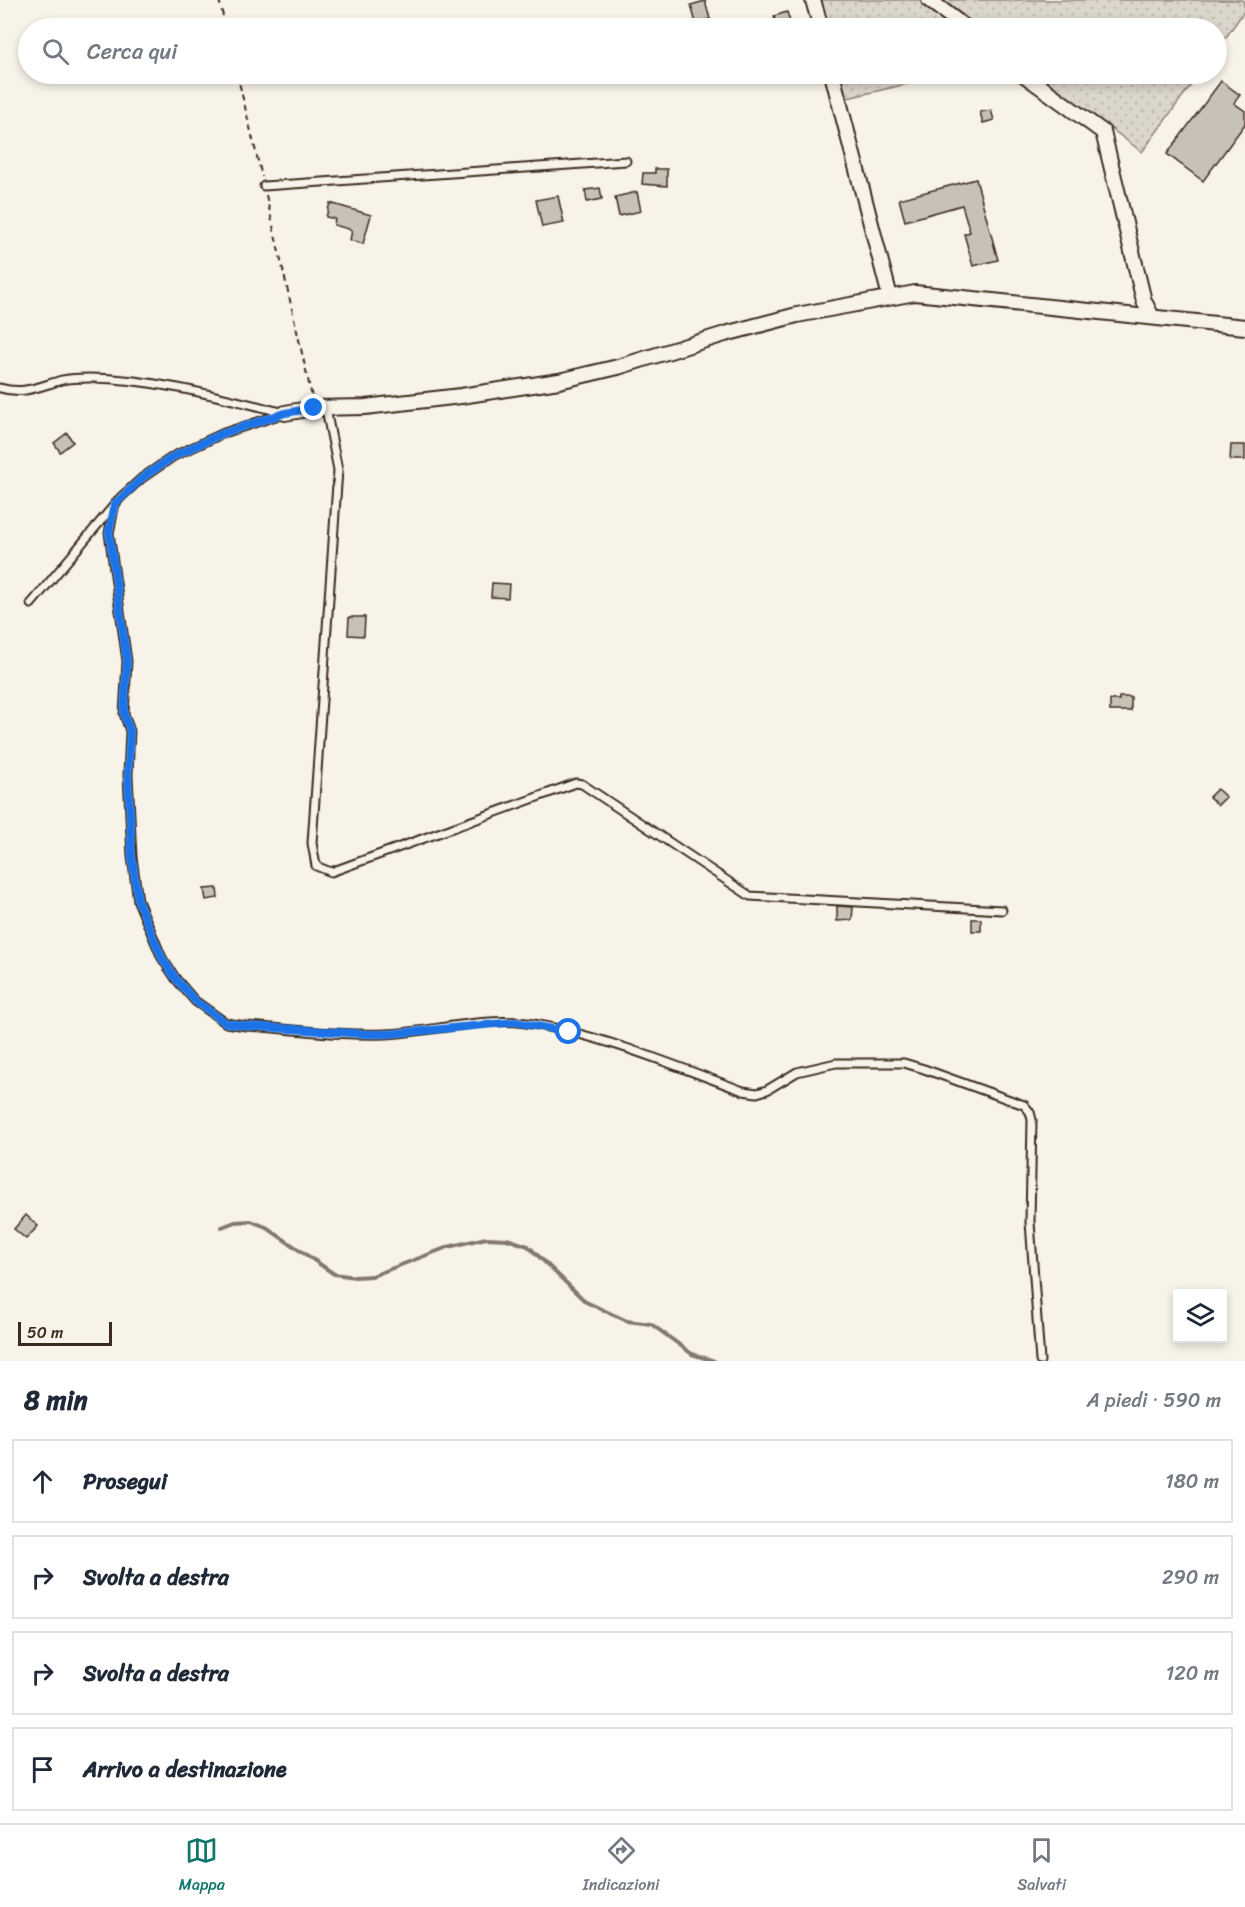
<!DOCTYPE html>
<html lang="it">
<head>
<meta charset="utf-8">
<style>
  body { margin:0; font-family:Sriracha,sans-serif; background:#f2f2f3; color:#1f2937 }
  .controls { position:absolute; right:18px; bottom:18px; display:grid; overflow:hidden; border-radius:0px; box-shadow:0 3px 9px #0003 }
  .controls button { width:54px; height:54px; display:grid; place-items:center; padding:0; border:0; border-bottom:2px solid #e0e1e3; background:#fff; color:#1f2937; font:30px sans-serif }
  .scale { position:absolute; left:18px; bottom:15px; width:94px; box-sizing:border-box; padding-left:6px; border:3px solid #3b2a1e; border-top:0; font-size:16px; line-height:21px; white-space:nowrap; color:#3b2a1e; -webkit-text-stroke:4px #f7f3e8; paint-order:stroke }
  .stop { position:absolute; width:18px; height:18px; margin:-14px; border:4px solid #1a73e8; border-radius:50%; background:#fff }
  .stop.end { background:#1a73e8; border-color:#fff; box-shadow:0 2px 6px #0008 }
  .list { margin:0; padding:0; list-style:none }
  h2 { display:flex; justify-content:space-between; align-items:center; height:78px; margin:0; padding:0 24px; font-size:26px }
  h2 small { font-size:20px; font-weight:400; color:#747a83 }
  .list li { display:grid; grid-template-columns:39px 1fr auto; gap:18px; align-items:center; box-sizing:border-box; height:84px; margin:0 12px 12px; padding:0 12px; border:2px solid #e0e1e3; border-radius:0px }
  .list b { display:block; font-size:22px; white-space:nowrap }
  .list em { font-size:20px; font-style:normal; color:#747a83 }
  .icon { flex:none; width:33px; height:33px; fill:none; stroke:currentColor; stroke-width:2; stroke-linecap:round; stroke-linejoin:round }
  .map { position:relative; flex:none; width:1245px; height:1361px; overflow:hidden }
  .search { position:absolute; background:#fff; box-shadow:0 3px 9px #0003; left:18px; right:18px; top:18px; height:66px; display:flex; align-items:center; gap:15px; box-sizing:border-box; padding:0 21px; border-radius:33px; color:#747a83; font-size:22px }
  .sheet { height:462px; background:#fff }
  nav { display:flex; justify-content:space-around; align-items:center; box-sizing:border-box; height:84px; border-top:2px solid #e0e1e3; background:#fff; font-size:16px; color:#747a83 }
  nav a { display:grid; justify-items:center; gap:3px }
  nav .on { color:#0f766e }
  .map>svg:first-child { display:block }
  .grass { fill:url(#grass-dots); stroke:#8b8074; stroke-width:1.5 }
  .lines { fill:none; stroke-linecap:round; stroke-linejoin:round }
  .stream { stroke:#84786c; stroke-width:4 }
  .building { fill:#c8c1b6; stroke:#3b2a1e; stroke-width:1.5 }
  .service-casing { stroke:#3b2a1e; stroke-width:11 }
  .minor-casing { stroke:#3b2a1e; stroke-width:18 }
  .path { stroke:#3b2a1e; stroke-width:2; stroke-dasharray:6 4.5; stroke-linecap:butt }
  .service { stroke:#f7f3e8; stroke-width:7 }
  .minor { stroke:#f7f3e8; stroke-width:14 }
  .route { stroke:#1a73e8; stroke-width:8 }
</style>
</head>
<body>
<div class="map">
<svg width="1245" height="1361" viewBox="0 0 1245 1361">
  <defs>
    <pattern id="grass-dots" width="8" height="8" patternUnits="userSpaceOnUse" patternTransform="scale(1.5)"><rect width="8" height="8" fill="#dbd6cb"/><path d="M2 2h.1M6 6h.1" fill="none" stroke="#bdb8ae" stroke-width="1.8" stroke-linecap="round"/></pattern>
  </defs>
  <rect width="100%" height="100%" fill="#f7f3e8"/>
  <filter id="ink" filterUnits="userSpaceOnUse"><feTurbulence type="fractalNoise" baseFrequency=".0167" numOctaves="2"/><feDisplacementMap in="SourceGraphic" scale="12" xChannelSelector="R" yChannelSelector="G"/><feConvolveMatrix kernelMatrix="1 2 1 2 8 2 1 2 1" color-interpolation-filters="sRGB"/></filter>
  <g filter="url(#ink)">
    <g class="grass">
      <polygon points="817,0 922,0 959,28 825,28"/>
      <polygon points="935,0 1243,0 1245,10 1217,50 1216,28 971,28"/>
      <polygon points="836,74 949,74 843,99"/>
      <polygon points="1029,74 1199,74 1142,152 1081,106 1076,107"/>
    </g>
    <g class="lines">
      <polyline class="stream" points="222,1227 235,1222 251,1221 266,1227 334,1274 355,1277 372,1276 448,1247 486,1238 507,1239 528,1246 586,1302 627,1321 651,1324 692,1354 714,1361"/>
    </g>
    <g class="building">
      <polygon points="705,1 710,19 696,23 691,5"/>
      <polygon points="787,12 792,28 777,28 774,16"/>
      <polygon points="1221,81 1240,95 1234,103 1245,111 1245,124 1203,181 1167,154"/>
      <polygon points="991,110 994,120 983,123 980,112"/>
      <polygon points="655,169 667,169 667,186 642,184 643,173 655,173"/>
      <polygon points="976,179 998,260 973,266 964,234 970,232 962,205 905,221 899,199"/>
      <polygon points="600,188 602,199 587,202 585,190"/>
      <polygon points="637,192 641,211 619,216 615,197"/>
      <polygon points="558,196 564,223 542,227 536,200"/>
      <polygon points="330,203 371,215 363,244 350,240 352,230 334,225 335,219 326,217"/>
      <polygon points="67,433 73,442 60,452 54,443"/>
      <polygon points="1231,445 1245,445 1245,460 1230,460"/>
      <polygon points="492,583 509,584 508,598 491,597"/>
      <polygon points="349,617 365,617 364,636 348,635"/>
      <polygon points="1119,697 1131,697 1131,711 1110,711 1110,700 1119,700"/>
      <polygon points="1217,789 1226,797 1218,805 1209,797"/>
      <polygon points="217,888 218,898 206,900 204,889"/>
      <polygon points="837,906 853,907 852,920 837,921"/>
      <rect x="972" y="919" width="9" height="12"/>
      <polygon points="26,1215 38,1226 26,1239 14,1229"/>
    </g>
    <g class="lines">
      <g class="service-casing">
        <g id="service">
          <polyline points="264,186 626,161"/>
          <path d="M0 388C24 395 40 386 62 380 71 378 81 378 90 378 156 379 221 397 285 413"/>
          <polyline points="326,409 338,470 312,843 316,866 331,872 576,783 582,784 750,896 1002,910"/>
          <path d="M115 504 109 533 127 661 124 714 130 731 128 775 132 857 138 901 162 958 176 979 195 1001 226 1023 246 1026C292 1029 340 1036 386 1034 430 1032 483 1017 526 1023 597 1033 676 1066 743 1091L757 1093 767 1090 797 1072 836 1063H904L924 1069 1024 1105 1030 1112 1032 1120 1030 1222 1040 1361"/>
          <polyline points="31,604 121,497 142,478 174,456 224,433 285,413"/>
        </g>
      </g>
      <g class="minor-casing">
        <g id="minor">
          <polyline points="813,0 821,28"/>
          <polyline points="929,0 966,28"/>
          <polyline points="832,74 890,297"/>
          <polyline points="1023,74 1103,132 1144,301 1152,317"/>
          <polyline points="285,413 314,408 365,407 461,396 559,381 618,367 725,334 797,315 915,293 1245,327"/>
        </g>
      </g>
      <g class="path">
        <polyline points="219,0 226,28"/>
        <polyline points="237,74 262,177"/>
        <polyline points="266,195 312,397"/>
      </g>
      <use href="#service" class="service"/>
      <use href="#minor" class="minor"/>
    </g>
  </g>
  <g class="lines" filter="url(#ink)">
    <polyline class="route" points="314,408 285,413 224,433 174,456 142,478 115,504 109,532 127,661 124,714 130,731 128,775 132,857 138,901 162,958 176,979 195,1001 226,1023 246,1026 365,1034 389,1034 515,1022 569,1032"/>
  </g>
</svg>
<div class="controls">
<button><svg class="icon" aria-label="layers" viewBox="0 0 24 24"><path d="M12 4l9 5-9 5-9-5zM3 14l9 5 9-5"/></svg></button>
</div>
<div class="scale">50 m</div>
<div class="stop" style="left:569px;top:1032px"></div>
<div class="stop end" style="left:314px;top:408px"></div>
<div class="search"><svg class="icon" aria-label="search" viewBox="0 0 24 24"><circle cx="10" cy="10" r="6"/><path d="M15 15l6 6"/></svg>Cerca qui</div>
</div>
<section class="sheet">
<h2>8 min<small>A piedi · 590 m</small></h2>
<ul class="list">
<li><svg class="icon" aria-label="ahead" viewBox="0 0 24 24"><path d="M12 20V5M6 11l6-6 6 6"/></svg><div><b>Prosegui</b></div><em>180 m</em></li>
<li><svg class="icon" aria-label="right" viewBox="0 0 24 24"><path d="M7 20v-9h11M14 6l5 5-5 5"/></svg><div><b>Svolta a destra</b></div><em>290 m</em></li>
<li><svg class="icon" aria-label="right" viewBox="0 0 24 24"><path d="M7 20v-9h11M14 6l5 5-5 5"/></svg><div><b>Svolta a destra</b></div><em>120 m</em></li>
<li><svg class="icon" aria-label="arrive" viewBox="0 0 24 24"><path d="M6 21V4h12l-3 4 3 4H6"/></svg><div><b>Arrivo a destinazione</b></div></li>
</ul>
</section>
<nav>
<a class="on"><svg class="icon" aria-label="map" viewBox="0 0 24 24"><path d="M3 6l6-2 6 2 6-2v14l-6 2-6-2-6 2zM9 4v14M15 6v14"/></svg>Mappa</a>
<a><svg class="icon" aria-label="directions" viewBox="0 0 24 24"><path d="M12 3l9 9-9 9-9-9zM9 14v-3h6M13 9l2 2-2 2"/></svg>Indicazioni</a>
<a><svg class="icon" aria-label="saved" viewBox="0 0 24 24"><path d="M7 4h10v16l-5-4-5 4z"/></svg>Salvati</a>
</nav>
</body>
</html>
